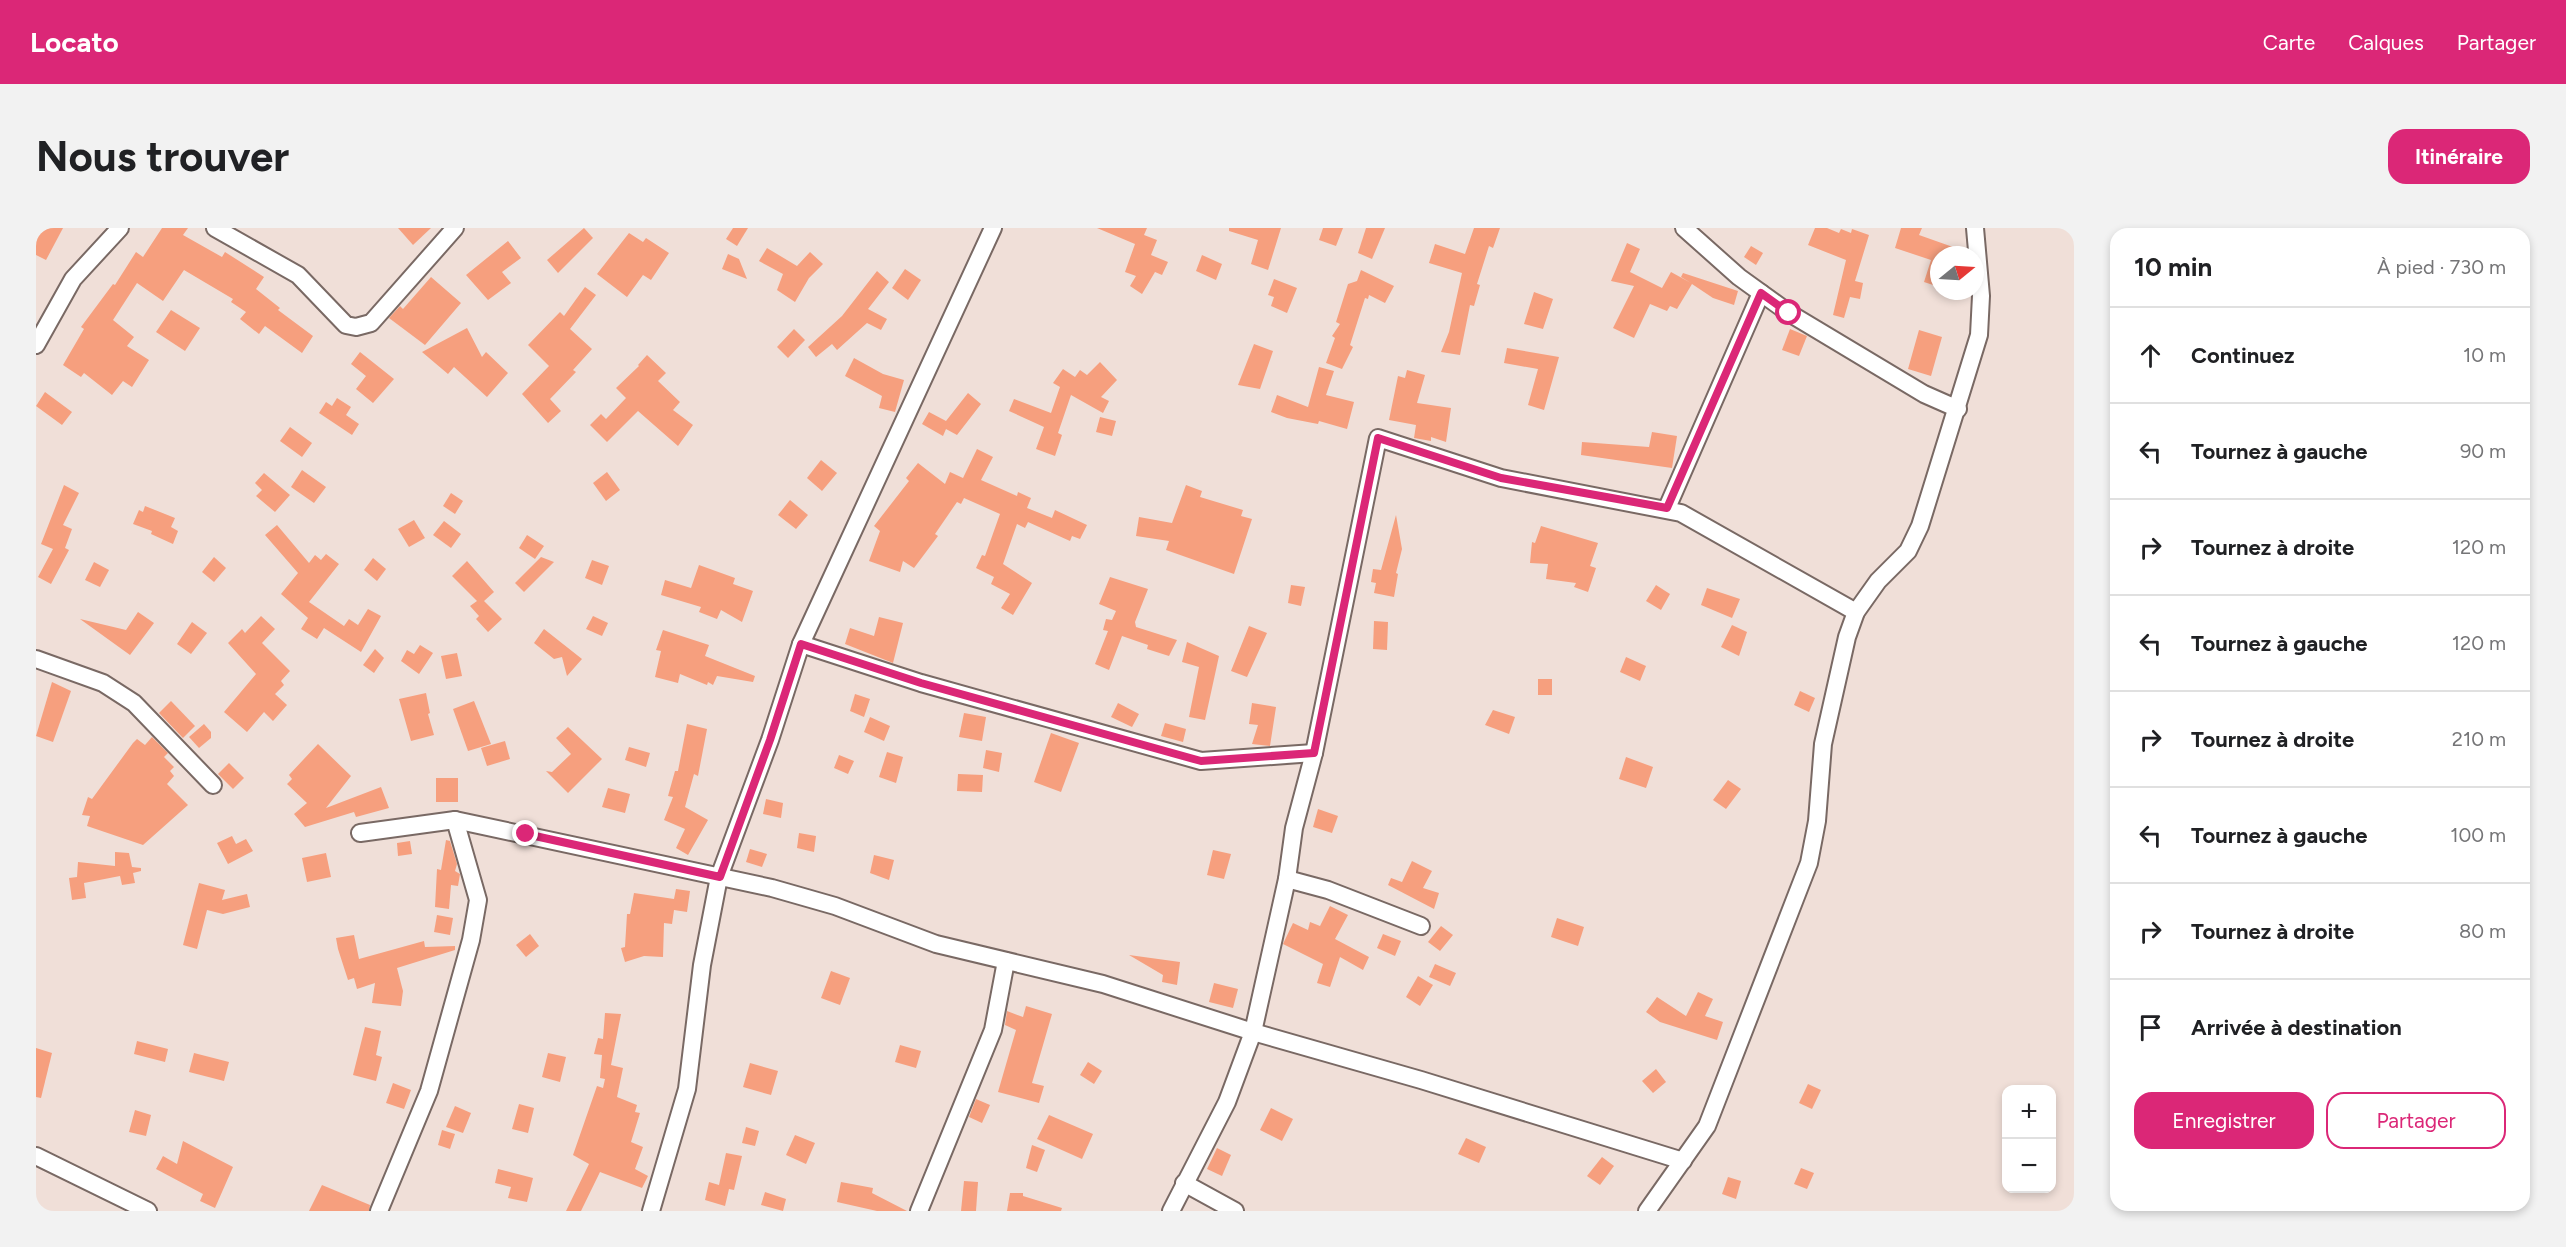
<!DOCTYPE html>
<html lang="fr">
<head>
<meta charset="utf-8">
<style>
  body { margin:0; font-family:Figtree,sans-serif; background:#f2f2f2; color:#202124 }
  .controls { position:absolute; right:18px; bottom:18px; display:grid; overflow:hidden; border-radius:12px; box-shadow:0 3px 9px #0003 }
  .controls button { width:54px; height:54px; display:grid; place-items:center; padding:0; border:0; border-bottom:2px solid #e0e0e0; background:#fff; color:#202124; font:30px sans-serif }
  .compass { position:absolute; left:1894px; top:18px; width:54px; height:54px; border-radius:50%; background:#fff; box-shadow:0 3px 9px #0003; rotate:72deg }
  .stop { position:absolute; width:18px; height:18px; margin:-14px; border:4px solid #db2777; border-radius:50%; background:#fff }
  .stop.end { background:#db2777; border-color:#fff; box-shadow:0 2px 6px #0008 }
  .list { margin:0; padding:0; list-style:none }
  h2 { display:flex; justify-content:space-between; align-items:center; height:78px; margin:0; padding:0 24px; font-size:26px }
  h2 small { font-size:20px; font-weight:400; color:#757577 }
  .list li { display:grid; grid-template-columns:39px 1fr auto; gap:18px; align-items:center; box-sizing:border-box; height:96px; padding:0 24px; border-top:2px solid #e0e0e0 }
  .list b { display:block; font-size:22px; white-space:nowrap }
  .list em { font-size:20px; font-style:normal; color:#757577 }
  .actions { display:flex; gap:12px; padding:18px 24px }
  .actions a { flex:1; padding:14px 0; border:2px solid #db2777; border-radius:18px; text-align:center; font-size:21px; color:#db2777 }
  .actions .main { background:#db2777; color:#fff }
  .icon { flex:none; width:33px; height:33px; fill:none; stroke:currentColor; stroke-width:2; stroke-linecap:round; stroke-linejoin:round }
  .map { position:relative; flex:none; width:2038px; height:983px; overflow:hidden; border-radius:18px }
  header { display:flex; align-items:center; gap:36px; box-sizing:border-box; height:84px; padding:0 30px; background:#db2777; color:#fff }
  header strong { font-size:28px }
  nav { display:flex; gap:33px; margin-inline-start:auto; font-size:21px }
  .intro { display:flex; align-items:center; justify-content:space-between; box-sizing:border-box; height:144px; padding:0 36px }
  h1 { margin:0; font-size:42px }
  .button { padding:15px 27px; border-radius:18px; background:#db2777; color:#fff; font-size:21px; font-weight:700 }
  main { display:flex; gap:36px; padding:0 36px }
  aside { flex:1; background:#fff; border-radius:18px; box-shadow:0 3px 9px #0003 }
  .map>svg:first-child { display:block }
  .building { fill:#f69f7e }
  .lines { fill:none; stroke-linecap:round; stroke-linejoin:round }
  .street-casing { stroke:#796964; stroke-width:20 }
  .street { stroke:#fff; stroke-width:16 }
  .route { stroke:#db2777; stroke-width:8 }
</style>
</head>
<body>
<header>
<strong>Locato</strong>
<nav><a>Carte</a><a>Calques</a><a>Partager</a></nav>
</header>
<div class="intro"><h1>Nous trouver</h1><a class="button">Itinéraire</a></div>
<main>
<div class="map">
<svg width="2038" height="983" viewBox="0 0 2038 983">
  <rect width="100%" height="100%" fill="#f0dfd8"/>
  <g class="building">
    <polygon points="0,0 27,0 10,32 0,27"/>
    <polygon points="126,0 152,0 147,7 186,29 189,24 228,49 220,61 244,80 242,82 277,108 266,125 229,98 223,106 204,91 210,84 195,74 197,71 148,42 127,73 101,55 77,92 98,109 91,118 113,132 96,159 87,153 76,167 48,145 45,149 27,137 48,101 45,99 77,56 79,57 100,24 107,29"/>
    <polygon points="362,0 395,0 377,17"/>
    <polygon points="548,0 557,10 522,45 511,32"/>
    <polygon points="697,0 712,0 701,18 690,11"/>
    <polygon points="1061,0 1111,0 1108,7 1121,12 1115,27 1132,34 1126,47 1119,44 1106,66 1094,58 1100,48 1089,44 1099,16"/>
    <polygon points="1193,0 1245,0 1232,42 1215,36 1222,12 1193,3"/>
    <polygon points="1287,0 1307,0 1300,18 1283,12"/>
    <polygon points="1330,0 1349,0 1336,31 1322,25"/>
    <polygon points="1438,0 1464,0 1457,20 1453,18 1441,56 1444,57 1438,78 1434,77 1424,127 1405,124 1413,104 1426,45 1393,35 1399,16 1429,26"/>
    <polygon points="1779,0 1791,0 1803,5 1805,1 1815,5 1816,1 1833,7 1819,53 1827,55 1824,71 1814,69 1808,90 1797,87 1810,32 1772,17"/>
    <polygon points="1865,0 1886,0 1883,7 1931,24 1931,27 1903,27 1903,59 1888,54 1895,32 1859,20"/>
    <polygon points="593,5 607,14 610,10 633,25 615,52 607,47 591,69 561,46"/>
    <polygon points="472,13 485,30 466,44 475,55 452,72 430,47"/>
    <polygon points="1591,15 1604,21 1594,44 1626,60 1635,44 1655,55 1645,49 1647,45 1702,63 1698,77 1677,70 1656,56 1641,81 1634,78 1631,83 1614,76 1598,110 1577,100 1598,58 1575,53"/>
    <polygon points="1715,18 1727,25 1720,37 1708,29"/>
    <polygon points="731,20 761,38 774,24 787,36 773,50 759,74 741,62 747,46 723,33"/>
    <polygon points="692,26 703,31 711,51 686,41"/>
    <polygon points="1166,27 1186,36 1180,52 1160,43"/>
    <polygon points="869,41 885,52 872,72 856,60"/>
    <polygon points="1325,42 1358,58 1349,75 1333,67 1332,71 1329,70 1314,117 1317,119 1306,141 1290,135 1299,110 1296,108 1304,96 1300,94 1312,56 1321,53"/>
    <polygon points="841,43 853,54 832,81 851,91 845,102 831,95 801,122 796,116 780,129 772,119 806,88"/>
    <polygon points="395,49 425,75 389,117 353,90 364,78 367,81"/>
    <polygon points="1238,51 1261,60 1251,85 1235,78 1238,69 1232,67"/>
    <polygon points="549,59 560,67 534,101 556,121 537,142 540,144 514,171 525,183 512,195 486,166 513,138 492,117 524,84 528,88"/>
    <polygon points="1498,64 1517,71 1507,101 1488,96"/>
    <polygon points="135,82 164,100 149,123 120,104"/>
    <polygon points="431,100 446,129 450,124 472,145 451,169 418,139 412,146 386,124"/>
    <polygon points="758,101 769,112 752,130 741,119"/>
    <polygon points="1754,101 1771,108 1763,128 1746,122"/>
    <polygon points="1883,102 1906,109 1895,148 1872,141"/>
    <polygon points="1218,116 1237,123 1224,161 1202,157"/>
    <polygon points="1471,120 1523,129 1508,182 1492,177 1502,141 1468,135"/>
    <polygon points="324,124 358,151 337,175 320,161 330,148 315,136"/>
    <polygon points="611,127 630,145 622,153 644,174 637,182 657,197 642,218 602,183 571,214 554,197 565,186 570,191 590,170 580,160 603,138 602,137"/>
    <polygon points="818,130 847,146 868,152 859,184 843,180 846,168 809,148"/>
    <polygon points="1064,134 1081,152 1065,169 1073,173 1067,185 1035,167 1022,205 1026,207 1019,228 1000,221 1008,199 973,183 978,171 1015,185 1024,159 1017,155 1027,141 1039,149 1044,142 1051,147"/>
    <polygon points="1283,139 1298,143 1290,167 1318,174 1311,201 1283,193 1282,196 1251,190 1235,184 1241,167 1272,179"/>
    <polygon points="1371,142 1389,147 1381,175 1415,180 1410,214 1395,209 1395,213 1378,210 1380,197 1353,192 1362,148 1369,150"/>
    <polygon points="9,164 36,184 26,197 0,178"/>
    <polygon points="932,165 945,176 921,207 910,201 907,208 886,196 893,184 910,193"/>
    <polygon points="301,170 315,179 310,187 323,196 316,207 283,185 290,174 296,178"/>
    <polygon points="1064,189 1080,193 1076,208 1060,204"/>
    <polygon points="254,199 276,215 266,229 244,213"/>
    <polygon points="1616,204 1641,208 1636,240 1545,227 1546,214 1613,219"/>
    <polygon points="941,221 957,229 945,252 981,268 982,264 995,270 991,280 1016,290 1019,282 1051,297 1044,311 1036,308 1034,313 992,294 989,300 981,296 967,336 996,355 977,387 965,380 974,366 955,356 958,349 940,340 946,327 949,328 964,286 928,270 925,276 921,274 899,306 902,308 878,340 867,333 864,344 833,333 844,303 838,298 873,253 870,250 882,235 909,256 914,244 927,250"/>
    <polygon points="785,232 801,245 786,263 771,250"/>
    <polygon points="266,242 290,259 278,275 255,259"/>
    <polygon points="571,244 584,262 570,273 557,255"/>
    <polygon points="228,245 254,267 239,284 220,268 226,262 219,255"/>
    <polygon points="28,257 43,265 27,297 36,301 29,320 33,322 15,356 2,349 17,321 5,316"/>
    <polygon points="1150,257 1166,263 1164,269 1207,282 1205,288 1216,291 1198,346 1130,322 1133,313 1100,308 1103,289 1136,295"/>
    <polygon points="415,265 427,273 419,286 407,278"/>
    <polygon points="754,272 772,287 760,301 742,287"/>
    <polygon points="109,278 139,290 135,299 142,303 137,316 115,306 116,303 97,296 103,282 107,284"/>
    <polygon points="1360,287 1366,321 1360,345 1362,346 1358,369 1338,365 1340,355 1335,354 1337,341 1345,342"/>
    <polygon points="378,292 389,310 373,319 362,301"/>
    <polygon points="408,293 425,306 415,320 397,307"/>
    <polygon points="241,297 273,335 279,327 285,332 290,326 303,336 273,374 308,398 313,391 322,397 332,381 345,388 325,424 288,400 281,411 265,401 272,390 245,366 262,345 229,307"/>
    <polygon points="1505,298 1562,315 1554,338 1560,340 1552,364 1538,359 1540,355 1510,351 1512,336 1494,335 1496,314 1499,315"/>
    <polygon points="491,307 508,318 499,331 483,320"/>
    <polygon points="178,329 190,340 178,354 166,344"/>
    <polygon points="505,329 518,334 488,364 479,355"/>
    <polygon points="337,330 350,341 341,353 328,342"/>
    <polygon points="556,332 573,338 566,357 549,350"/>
    <polygon points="431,333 458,364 448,373 466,391 452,404 440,391 443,388 434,378 441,373 416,348"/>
    <polygon points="58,334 73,342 64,359 49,352"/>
    <polygon points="663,337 699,350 697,356 717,363 706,394 685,382 681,391 663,384 665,379 625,367 629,352 655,360"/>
    <polygon points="1074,349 1112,361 1099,394 1100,399 1141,412 1133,428 1111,421 1112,417 1086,408 1073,442 1059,436 1072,403 1067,402 1070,391 1076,392 1080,383 1063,376"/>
    <polygon points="1255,357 1269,359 1265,378 1252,375"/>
    <polygon points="1620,357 1634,366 1625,382 1610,373"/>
    <polygon points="1671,360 1704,371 1696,390 1665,377"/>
    <polygon points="102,384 118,395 94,427 44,391 90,402"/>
    <polygon points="225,388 239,401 226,415 254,443 245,453 248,457 239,466 251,477 237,493 228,484 211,504 188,484 220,446 192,415 206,401 209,405"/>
    <polygon points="557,388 572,395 566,408 550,401"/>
    <polygon points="843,389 867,395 857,435 809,416 814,400 838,408"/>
    <polygon points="1338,393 1352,394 1351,422 1337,421"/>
    <polygon points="156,394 171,405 155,426 141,416"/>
    <polygon points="1696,397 1711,404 1703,428 1685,419"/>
    <polygon points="1213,398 1231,405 1211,449 1195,443"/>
    <polygon points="508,401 546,431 531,448 526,429 518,431 498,415"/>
    <polygon points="627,402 673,417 669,428 719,448 717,454 681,448 677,457 672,454 671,457 644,446 642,455 619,449 625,423 620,422"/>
    <polygon points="1151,414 1183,428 1169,492 1153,489 1163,439 1146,434"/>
    <polygon points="384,417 397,425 383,446 365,433 371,422 378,426"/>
    <polygon points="339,421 348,430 338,445 327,437"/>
    <polygon points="421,425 426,448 410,451 405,428"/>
    <polygon points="1590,429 1610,438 1604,453 1584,444"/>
    <rect x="1502" y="451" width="14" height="16"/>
    <polygon points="16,454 35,463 17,514 0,508"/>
    <polygon points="1764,463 1779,470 1773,484 1758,477"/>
    <polygon points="390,465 394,485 392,486 398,507 375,513 363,471"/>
    <polygon points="819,466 834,471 828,489 814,483"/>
    <polygon points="135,473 159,498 147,510 123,485"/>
    <polygon points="438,473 455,516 432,523 417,481"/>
    <polygon points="1082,475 1103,486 1096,499 1075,489"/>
    <polygon points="1216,475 1240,479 1234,518 1216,516 1222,497 1213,496"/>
    <polygon points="1457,482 1479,489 1473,506 1449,497"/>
    <polygon points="928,485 950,489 946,513 923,509"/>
    <polygon points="834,489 854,498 848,513 828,504"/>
    <polygon points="1129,495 1150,501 1147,514 1125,508"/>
    <polygon points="168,496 175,504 175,510 163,520 153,509"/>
    <polygon points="651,496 671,501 662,548 658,546 649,579 672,592 652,627 640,620 649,601 628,592 637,569 632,568 639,543 642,543"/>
    <polygon points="532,499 566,531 532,565 510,543 516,544 535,526 520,510"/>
    <polygon points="1015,505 1043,515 1025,564 998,554"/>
    <polygon points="116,509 132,525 128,529 138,539 134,543 138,548 131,556 152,577 107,617 51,598 54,588 46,587 52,569 56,571 97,515 101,511 109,517"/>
    <polygon points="469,513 474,531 451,538 445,520"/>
    <polygon points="282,516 315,548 290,580 345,559 353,580 320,589 318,584 269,599 258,586 271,575 251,556 256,551 253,547"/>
    <polygon points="593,519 614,525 610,539 589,532"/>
    <polygon points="950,522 966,525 963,544 947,540"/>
    <polygon points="851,524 867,529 860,555 843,549"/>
    <polygon points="803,527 818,533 812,546 798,540"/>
    <polygon points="1590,529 1617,539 1610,560 1583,551"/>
    <polygon points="193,535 208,550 197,561 182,546"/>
    <polygon points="922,546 947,547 946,564 921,563"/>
    <rect x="400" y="550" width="22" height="24"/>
    <polygon points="1692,552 1705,561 1690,581 1677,572"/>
    <polygon points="572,560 594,566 589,585 566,579"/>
    <polygon points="730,571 747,575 745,590 727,586"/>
    <polygon points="1282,581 1302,588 1296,605 1277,599"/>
    <polygon points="763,605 780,608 778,624 761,620"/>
    <polygon points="196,608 200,616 210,611 217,623 192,636 181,615"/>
    <polygon points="410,612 414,613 421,636 419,643 424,646 422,658 415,657 413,681 399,679 401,641 405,642"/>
    <polygon points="374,613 376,626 362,628 361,615"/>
    <polygon points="714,621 731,626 726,639 710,634"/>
    <polygon points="1177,622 1195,626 1188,651 1171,647"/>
    <polygon points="79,624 93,625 96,639 105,640 105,643 97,645 99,655 86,657 84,648 48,655 50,670 36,672 33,650 41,649 42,634 79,638"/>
    <polygon points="290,625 295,649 271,654 266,630"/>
    <polygon points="838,627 858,632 853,652 834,645"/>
    <polygon points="1376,633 1396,643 1387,660 1403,665 1398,681 1352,657 1355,650 1366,654"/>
    <polygon points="163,655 189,662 186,672 211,666 214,679 187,686 171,682 161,721 147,717"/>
    <polygon points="640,661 654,663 651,684 638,682 636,696 628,695 627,729 608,728 589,734 585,720 589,719 591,686 594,686 598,665 638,671"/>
    <polygon points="1294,678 1312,687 1299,711 1333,729 1327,742 1304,729 1294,759 1281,755 1287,736 1247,716 1257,695 1272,702 1274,694 1284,698"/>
    <polygon points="401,687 417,690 414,707 398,704"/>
    <polygon points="1521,690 1548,699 1542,718 1515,709"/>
    <polygon points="1405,698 1417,707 1404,723 1392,714"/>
    <polygon points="494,706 503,718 490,729 480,717"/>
    <polygon points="1347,706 1365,713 1359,728 1341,720"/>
    <polygon points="318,707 323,731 388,713 389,719 419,718 419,722 361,740 367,763 365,778 336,775 339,755 321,761 318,750 312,752 302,721 300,710"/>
    <polygon points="1093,727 1144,734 1141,757 1126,754 1127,747"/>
    <polygon points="1399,736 1420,745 1414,758 1393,749"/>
    <polygon points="795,743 814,750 804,777 785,770"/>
    <polygon points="1382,748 1397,757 1384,778 1370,769"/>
    <polygon points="1178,755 1202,761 1197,780 1173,774"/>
    <polygon points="1662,764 1677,771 1669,788 1687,794 1681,812 1624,794 1610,784 1621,769 1650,788"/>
    <polygon points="990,778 1016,786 996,855 1008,858 1003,875 962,864 980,802 969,797 971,783 987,789"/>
    <polygon points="569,785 585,786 575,837 587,840 581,869 601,877 599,884 604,885 595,914 607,919 599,941 612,948 606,960 564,944 545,983 530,983 553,936 537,927 561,858 567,860 569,851 564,850 566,827 558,826 562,810 567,811"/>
    <polygon points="329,799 345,803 340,827 346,829 340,853 317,847"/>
    <polygon points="101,813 132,821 129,834 98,826"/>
    <polygon points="864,817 885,823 880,840 859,834"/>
    <polygon points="0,820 16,825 5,870 0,869"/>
    <polygon points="158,825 193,834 188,853 153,844"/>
    <polygon points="512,825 530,829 524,854 506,849"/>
    <polygon points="1052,834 1066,843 1058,856 1044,847"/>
    <polygon points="714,835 742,843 735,867 707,859"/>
    <polygon points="1620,841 1630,854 1617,865 1606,853"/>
    <polygon points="357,855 375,862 368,881 350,875"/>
    <polygon points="1772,856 1785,862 1776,881 1763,875"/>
    <polygon points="940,871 954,877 946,895 933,889"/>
    <polygon points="483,876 498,880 492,905 476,901"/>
    <polygon points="419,878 435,885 427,905 410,899"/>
    <polygon points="1235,880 1257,891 1246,913 1224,902"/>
    <polygon points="99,882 115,887 110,908 93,904"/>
    <polygon points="1013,887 1057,906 1046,931 1001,911"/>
    <polygon points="710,899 723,903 719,918 706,915"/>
    <polygon points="406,902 419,906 414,921 402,917"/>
    <polygon points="759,907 779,915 770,936 750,927"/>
    <polygon points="1430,910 1450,919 1443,935 1422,926"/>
    <polygon points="147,913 197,939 179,980 164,973 167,966 120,941 127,928 141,936"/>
    <polygon points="996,917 1009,922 1001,944 990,940"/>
    <polygon points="1181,920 1195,927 1186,948 1171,941"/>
    <polygon points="690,925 706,928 698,962 693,961 689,978 669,972 673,954 683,957"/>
    <polygon points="1566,929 1578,938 1564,957 1551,948"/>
    <polygon points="1765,940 1778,945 1771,961 1758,956"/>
    <polygon points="462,941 497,950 491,974 472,970 475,959 459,955"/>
    <polygon points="1692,949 1705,953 1700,971 1686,966"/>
    <polygon points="928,953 942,954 940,983 925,983"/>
    <polygon points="805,954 837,960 836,965 871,983 841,983 801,974"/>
    <polygon points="286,957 334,977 333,983 273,983"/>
    <polygon points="729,964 750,971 747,983 725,977"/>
    <polygon points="974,965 987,965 987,968 1026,980 1025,983 971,983"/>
  </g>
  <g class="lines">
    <g class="street-casing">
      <g id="street">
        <polyline points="179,0 262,47 310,97 320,99 335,95 419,0"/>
        <polyline points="1648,0 1703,49 1753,85 1888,166 1922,181"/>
        <polyline points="0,117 37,51 84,0"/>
        <polyline points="1631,280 1725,65"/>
        <polyline points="765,416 885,455 1165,533 1278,525"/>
        <polyline points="0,431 67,455 98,475 177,557"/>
        <polyline points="324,605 419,592 736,660 799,678 900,716 1067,756 1217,804 1385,852 1647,933"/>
        <polyline points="1251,651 1292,662 1385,698"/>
        <polyline points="0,928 112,983"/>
        <polyline points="1148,955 1199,983"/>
        <polyline points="343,983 393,863 435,712 442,672 419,592"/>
        <polyline points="615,983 651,861 666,737 683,649 734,512 765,416 957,0"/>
        <polyline points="883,983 957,802 970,733"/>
        <polyline points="1135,983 1191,874 1217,804 1251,651 1258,600 1278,525 1342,210 1465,250 1645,285 1820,384"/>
        <polyline points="1611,983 1671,898 1773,635 1781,593 1787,516 1811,409 1820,384 1842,353 1872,323 1884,298 1943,107 1945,68 1939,0"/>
      </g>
    </g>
    <use href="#street" class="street"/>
  </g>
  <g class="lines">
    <polyline class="route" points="490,606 684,649 734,512 765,416 885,455 1165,533 1278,525 1342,210 1465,250 1631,280 1725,65 1753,85"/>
  </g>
</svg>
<div class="controls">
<button>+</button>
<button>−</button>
</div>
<svg class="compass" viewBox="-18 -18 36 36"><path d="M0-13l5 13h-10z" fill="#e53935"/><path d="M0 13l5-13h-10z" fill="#757577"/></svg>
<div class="stop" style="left:1753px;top:85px"></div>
<div class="stop end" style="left:490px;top:606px"></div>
</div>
<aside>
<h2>10 min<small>À pied · 730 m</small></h2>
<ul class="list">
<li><svg class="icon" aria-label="ahead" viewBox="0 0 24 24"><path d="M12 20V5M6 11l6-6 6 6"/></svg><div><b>Continuez</b></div><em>10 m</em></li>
<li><svg class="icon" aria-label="left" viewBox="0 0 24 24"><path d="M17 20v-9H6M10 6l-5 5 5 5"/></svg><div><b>Tournez à gauche</b></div><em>90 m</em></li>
<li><svg class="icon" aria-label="right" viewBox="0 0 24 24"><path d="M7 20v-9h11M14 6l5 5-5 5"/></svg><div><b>Tournez à droite</b></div><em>120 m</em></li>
<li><svg class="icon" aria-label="left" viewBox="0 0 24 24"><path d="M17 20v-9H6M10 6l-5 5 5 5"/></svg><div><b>Tournez à gauche</b></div><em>120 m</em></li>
<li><svg class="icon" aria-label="right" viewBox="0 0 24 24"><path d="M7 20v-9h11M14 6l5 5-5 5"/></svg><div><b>Tournez à droite</b></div><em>210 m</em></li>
<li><svg class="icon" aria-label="left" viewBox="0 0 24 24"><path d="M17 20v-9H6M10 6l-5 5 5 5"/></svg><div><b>Tournez à gauche</b></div><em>100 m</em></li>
<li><svg class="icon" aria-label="right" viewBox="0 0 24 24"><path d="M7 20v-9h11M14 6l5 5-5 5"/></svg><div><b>Tournez à droite</b></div><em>80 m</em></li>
<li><svg class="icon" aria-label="arrive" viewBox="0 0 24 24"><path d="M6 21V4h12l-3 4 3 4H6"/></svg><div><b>Arrivée à destination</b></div></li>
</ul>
<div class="actions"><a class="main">Enregistrer</a><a>Partager</a></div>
</aside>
</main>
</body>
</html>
